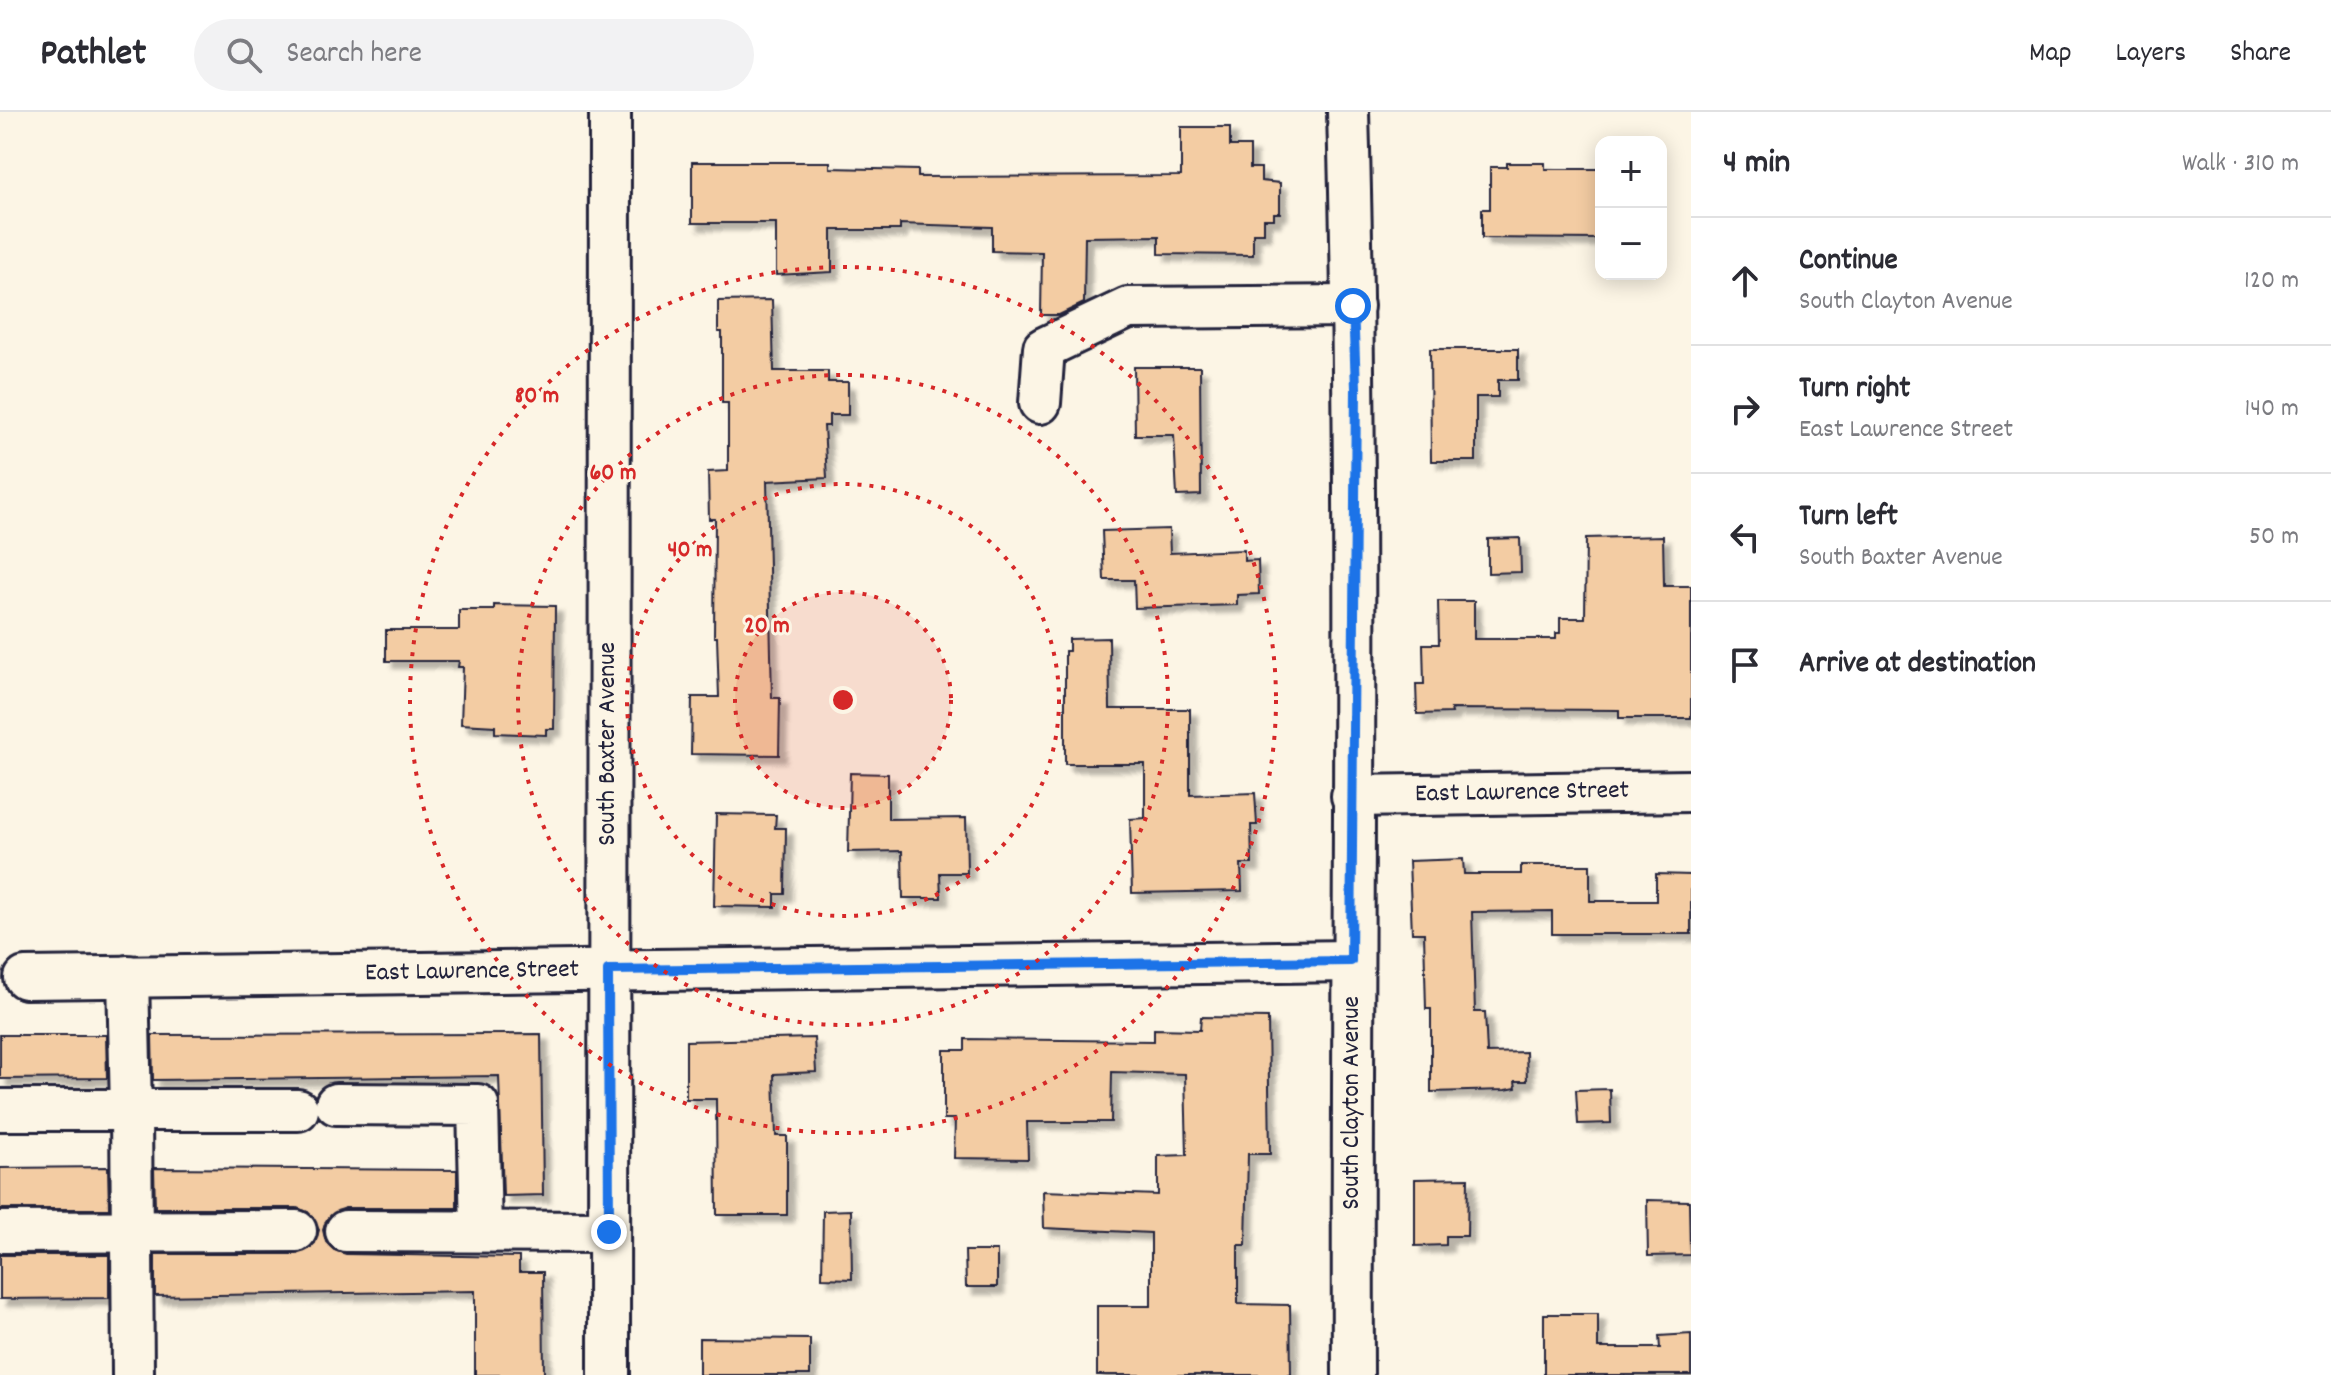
<!DOCTYPE html>
<html lang="en">
<head>
<meta charset="utf-8">
<style>
  body { margin:0; font-family:Dekko,sans-serif; background:#f2f2f3; color:#2b2b33 }
  .controls { position:absolute; right:24px; top:24px; display:grid; overflow:hidden; border-radius:16px; box-shadow:0 4px 20px #0003 }
  .controls button { width:72px; height:72px; display:grid; place-items:center; padding:0; border:0; border-bottom:2px solid #e1e1e2; background:#fff; color:#2b2b33; font:40px sans-serif }
  .stop { position:absolute; width:24px; height:24px; margin:-18px; border:6px solid #1a73e8; border-radius:50%; background:#fff }
  .stop.end { background:#1a73e8; border-color:#fff; box-shadow:0 2px 8px #0008 }
  .list { margin:0; padding:0; list-style:none }
  h2 { display:flex; justify-content:space-between; align-items:center; height:104px; margin:0; padding:0 32px; font-size:34px }
  h2 small { font-size:26px; font-weight:400; color:#7c7c81 }
  .list li { display:grid; grid-template-columns:52px 1fr auto; gap:24px; align-items:center; box-sizing:border-box; height:128px; padding:0 32px; border-top:2px solid #e1e1e2 }
  .list b { display:block; font-size:30px; white-space:nowrap }
  .list p { margin:0; font-size:26px; white-space:nowrap; color:#7c7c81 }
  .list em { font-size:26px; font-style:normal; color:#7c7c81 }
  .icon { flex:none; width:44px; height:44px; fill:none; stroke:currentColor; stroke-width:2; stroke-linecap:round; stroke-linejoin:round }
  .map { position:relative; flex:none; width:1691px; height:1263px; overflow:hidden }
  header { display:flex; align-items:center; gap:48px; box-sizing:border-box; height:112px; padding:0 40px; background:#fff; border-bottom:2px solid #e1e1e2 }
  header strong { font-size:38px }
  nav { display:flex; gap:44px; margin-inline-start:auto; font-size:28px }
  .search { width:560px; height:72px; background:#f2f2f3; display:flex; align-items:center; gap:20px; box-sizing:border-box; padding:0 28px; border-radius:44px; color:#7c7c81; font-size:30px }
  main { display:flex }
  aside { flex:1; background:#fff }
  .map>svg:first-child { display:block }
  .building { fill:#f3cca3; stroke:#22223b; stroke-width:2; filter:url(#shadow) }
  .lines { fill:none; stroke-linecap:round; stroke-linejoin:round }
  .minor-casing { stroke:#22223b; stroke-width:46 }
  .minor { stroke:#fcf5e5; stroke-width:40 }
  .route { stroke:#1a73e8; stroke-width:10 }
  .ring { fill:none; stroke:#d62828; stroke-width:4; stroke-dasharray:4 8 }
  .labels { text-anchor:middle; dominant-baseline:central; stroke-width:6; stroke-linejoin:round; paint-order:stroke }
  .street-label { font-size:26px; fill:#22223b; stroke:#fcf5e5 }
  .centre { fill:#d62828; stroke:#fcf5e5; stroke-width:4 }
  .ring-label { font-size:24px; text-anchor:middle; font-weight:bold; fill:#d62828; stroke:#fcf5e5; stroke-width:6; stroke-linejoin:round; paint-order:stroke }
</style>
</head>
<body>
<header>
<strong>Pathlet</strong>
<div class="search"><svg class="icon" aria-label="search" viewBox="0 0 24 24"><circle cx="10" cy="10" r="6"/><path d="M15 15l6 6"/></svg>Search here</div>
<nav><a>Map</a><a>Layers</a><a>Share</a></nav>
</header>
<main>
<div class="map">
<svg width="1691" height="1263" viewBox="0 0 1691 1263">
  <defs>
    <filter id="shadow"><feDropShadow dx="7" dy="7" stdDeviation="2" flood-color="#0004"/></filter>
  </defs>
  <rect width="100%" height="100%" fill="#fcf5e5"/>
  <filter id="ink" filterUnits="userSpaceOnUse"><feTurbulence type="fractalNoise" baseFrequency=".0125" numOctaves="2"/><feDisplacementMap in="SourceGraphic" scale="16" xChannelSelector="R" yChannelSelector="G"/><feConvolveMatrix kernelMatrix="1 2 1 2 8 2 1 2 1" color-interpolation-filters="sRGB"/></filter>
  <g filter="url(#ink)">
    <g class="building">
      <polygon points="1181,15 1230,15 1230,34 1250,34 1250,56 1261,56 1261,69 1280,71 1280,101 1274,101 1274,107 1264,107 1264,121 1253,121 1253,143 1159,142 1159,124 1085,125 1084,191 1059,203 1041,203 1042,140 992,139 992,115 900,112 900,118 832,118 832,160 776,163 776,111 692,111 692,50 830,50 830,56 918,58 918,65 1181,64"/>
      <polygon points="1507,51 1545,51 1545,57 1601,57 1601,127 1482,126 1482,97 1490,97 1490,55 1507,55"/>
      <polygon points="772,188 774,259 828,259 828,270 848,270 848,303 829,303 829,314 824,314 827,366 767,369 772,586 780,586 779,643 691,642 692,585 719,585 717,525 714,525 715,407 709,407 708,360 728,359 728,291 722,291 722,220 718,220 718,189"/>
      <polygon points="1430,237 1518,237 1518,268 1498,268 1498,285 1476,285 1476,349 1431,349"/>
      <polygon points="1134,255 1200,255 1201,383 1177,384 1174,323 1135,323"/>
      <polygon points="1169,417 1170,441 1244,438 1244,449 1258,448 1259,482 1237,483 1237,493 1135,496 1134,468 1104,468 1102,419"/>
      <polygon points="1663,424 1664,474 1691,474 1691,606 1619,606 1619,598 1451,597 1452,601 1417,602 1416,572 1424,572 1423,532 1439,532 1438,489 1474,489 1474,527 1556,527 1556,521 1560,521 1560,506 1585,506 1586,426"/>
      <polygon points="1520,426 1521,460 1488,461 1488,427"/>
      <polygon points="494,493 555,494 554,617 546,617 546,623 495,621 495,614 461,612 463,555 458,555 459,549 386,549 386,518 459,518 459,498 494,498"/>
      <polygon points="1109,526 1110,597 1190,597 1190,683 1255,681 1257,713 1251,713 1252,752 1241,752 1242,779 1132,781 1130,707 1145,706 1145,652 1065,652 1065,539 1069,539 1069,527"/>
      <polygon points="850,661 888,662 888,707 966,706 967,761 940,761 941,786 903,786 902,739 848,740"/>
      <polygon points="716,702 776,703 775,716 786,716 785,782 775,782 775,795 714,794"/>
      <polygon points="1463,747 1464,762 1521,762 1521,753 1590,753 1590,789 1656,789 1656,762 1691,763 1691,822 1552,822 1552,799 1472,800 1475,900 1485,900 1487,941 1526,940 1527,969 1515,969 1516,976 1505,978 1431,980 1431,897 1426,897 1424,821 1412,821 1409,749"/>
      <polygon points="1201,905 1268,906 1270,1042 1248,1042 1246,1133 1238,1133 1238,1192 1290,1193 1291,1263 1097,1263 1097,1194 1151,1194 1151,1121 1044,1116 1043,1079 1158,1083 1158,1044 1187,1043 1185,962 1112,960 1111,1010 1027,1010 1028,1047 954,1046 955,1007 944,1007 944,938 965,938 965,927 1154,929 1154,917 1200,918"/>
      <polygon points="541,922 543,1083 503,1084 499,964 153,968 152,923"/>
      <polygon points="0,923 106,923 107,966 0,967"/>
      <polygon points="814,926 816,960 774,962 776,1024 787,1024 787,1103 717,1103 716,987 686,987 686,929"/>
      <polygon points="1610,977 1611,1011 1578,1012 1576,978"/>
      <polygon points="108,1055 109,1097 0,1097 0,1056"/>
      <polygon points="154,1056 457,1058 457,1096 345,1096 327,1107 323,1118 326,1130 334,1138 346,1142 519,1145 519,1160 543,1160 544,1263 475,1263 475,1179 155,1184 155,1142 297,1142 315,1131 319,1118 308,1100 297,1096 155,1096"/>
      <polygon points="1468,1066 1467,1124 1446,1124 1446,1133 1415,1134 1415,1067"/>
      <polygon points="1647,1088 1689,1089 1690,1143 1648,1144"/>
      <polygon points="851,1098 852,1167 822,1166 823,1099"/>
      <polygon points="965,1139 997,1139 997,1175 966,1175"/>
      <polygon points="0,1143 109,1143 109,1186 0,1187"/>
      <polygon points="1544,1202 1598,1202 1598,1236 1660,1236 1659,1224 1691,1222 1691,1263 1544,1263"/>
      <polygon points="699,1226 810,1227 810,1263 699,1263"/>
    </g>
    <g class="lines">
      <g class="minor-casing">
        <g id="minor">
          <path d="M1348 0C1360 421 1351 842 1353 1263"/>
          <polyline points="1040,291 1044,236 1128,196 1353,194"/>
          <polyline points="1352,684 1691,679"/>
          <polyline points="25,866 1351,849"/>
          <polyline points="336,992 478,993 481,1119"/>
          <polyline points="0,998 131,998 128,864"/>
          <polyline points="346,1119 609,1120"/>
          <polyline points="0,1120 296,1119"/>
          <polyline points="133,1263 131,998 298,998"/>
          <polyline points="609,1263 610,0"/>
        </g>
      </g>
      <use href="#minor" class="minor"/>
    </g>
  </g>
  <g class="lines" filter="url(#ink)">
    <polyline class="route" points="609,1120 608,858 1351,849 1356,276 1353,194"/>
  </g>
  <circle cx="843" cy="588" r="108" fill="#d62828" fill-opacity=".12"/>
  <g class="ring">
    <circle cx="843" cy="588" r="108"/>
    <circle cx="843" cy="588" r="216"/>
    <circle cx="843" cy="588" r="325"/>
    <circle cx="843" cy="588" r="433"/>
  </g>
  <g class="labels">
    <g class="street-label">
      <text transform="translate(608 632) rotate(-90)">South Baxter Avenue</text>
      <text transform="translate(1522 681) rotate(-1)">East Lawrence Street</text>
      <text transform="translate(472 860) rotate(-1)">East Lawrence Street</text>
      <text transform="translate(1352 991) rotate(-90)">South Clayton Avenue</text>
    </g>
  </g>
  <circle cx="843" cy="588" r="12" class="centre"/>
  <g class="ring-label">
    <text x="537" y="290">80 m</text>
    <text x="613" y="367">60 m</text>
    <text x="690" y="444">40 m</text>
    <text x="767" y="520">20 m</text>
  </g>
</svg>
<div class="controls">
<button>+</button>
<button>−</button>
</div>
<div class="stop" style="left:1353px;top:194px"></div>
<div class="stop end" style="left:609px;top:1120px"></div>
</div>
<aside>
<h2>4 min<small>Walk · 310 m</small></h2>
<ul class="list">
<li><svg class="icon" aria-label="ahead" viewBox="0 0 24 24"><path d="M12 20V5M6 11l6-6 6 6"/></svg><div><b>Continue</b><p>South Clayton Avenue</p></div><em>120 m</em></li>
<li><svg class="icon" aria-label="right" viewBox="0 0 24 24"><path d="M7 20v-9h11M14 6l5 5-5 5"/></svg><div><b>Turn right</b><p>East Lawrence Street</p></div><em>140 m</em></li>
<li><svg class="icon" aria-label="left" viewBox="0 0 24 24"><path d="M17 20v-9H6M10 6l-5 5 5 5"/></svg><div><b>Turn left</b><p>South Baxter Avenue</p></div><em>50 m</em></li>
<li><svg class="icon" aria-label="arrive" viewBox="0 0 24 24"><path d="M6 21V4h12l-3 4 3 4H6"/></svg><div><b>Arrive at destination</b></div></li>
</ul>
</aside>
</main>
</body>
</html>
